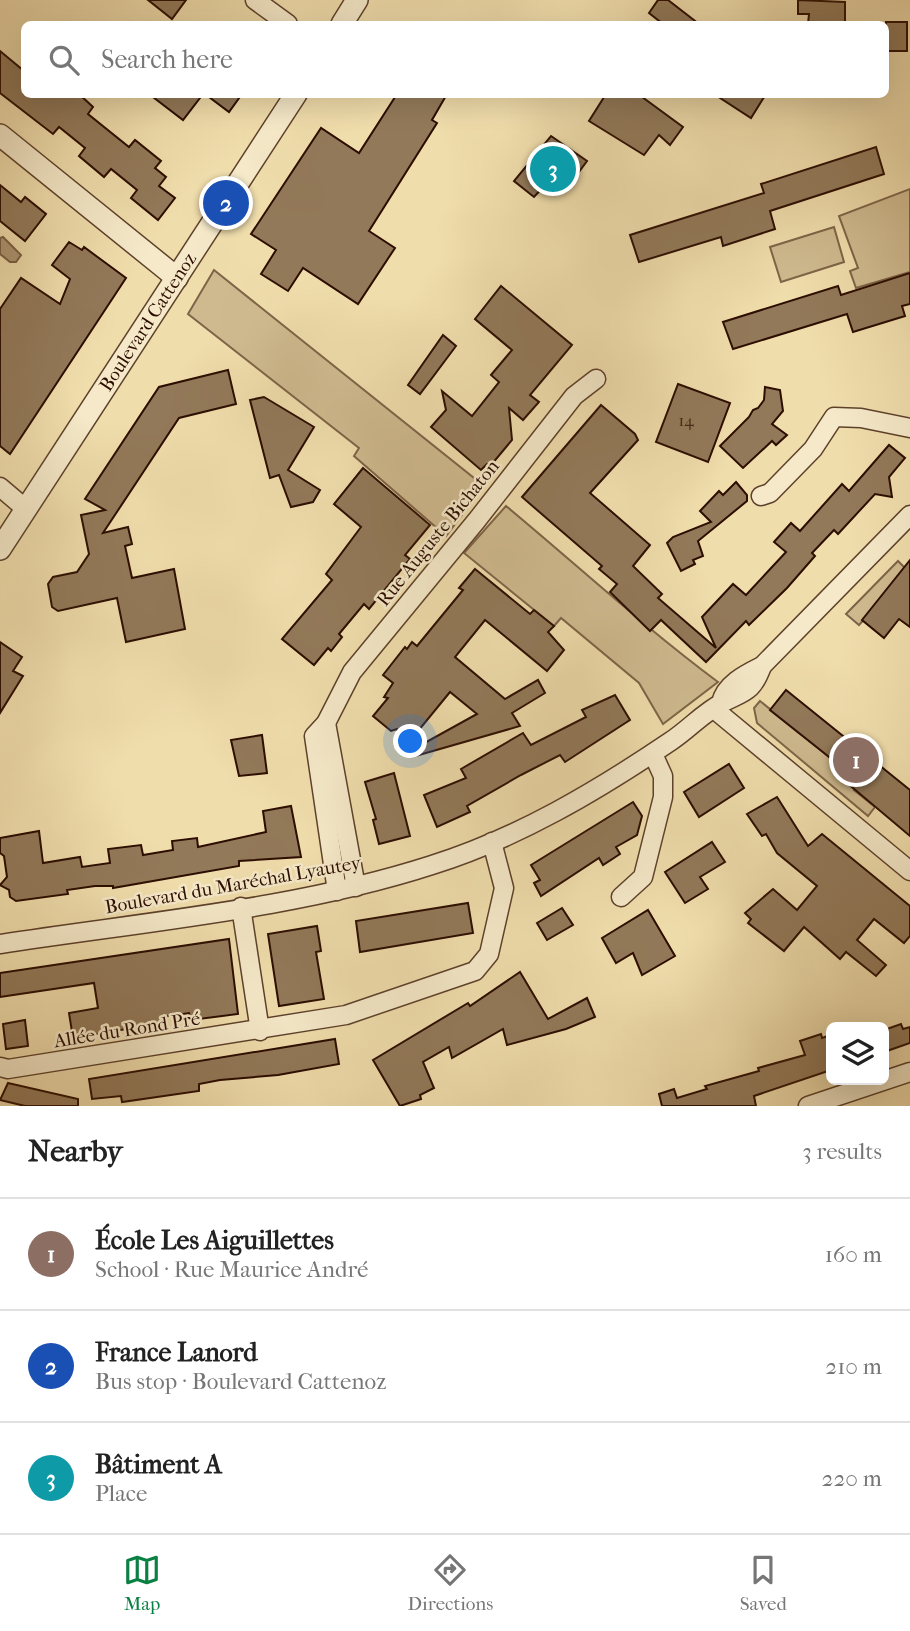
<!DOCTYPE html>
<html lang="en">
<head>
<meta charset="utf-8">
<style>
  body { margin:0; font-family:"IM FELL French Canon",serif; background:#f2f2f2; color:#222 }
  .controls { position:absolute; right:21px; bottom:21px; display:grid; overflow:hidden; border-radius:10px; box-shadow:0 7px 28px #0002 }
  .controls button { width:63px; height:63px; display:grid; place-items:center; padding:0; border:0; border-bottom:2px solid #e0e0e0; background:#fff; color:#222; font:35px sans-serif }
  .you { position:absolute; left:411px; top:742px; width:24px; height:24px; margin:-18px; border:5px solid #fff; border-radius:50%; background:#1a73e8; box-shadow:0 0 0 10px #1a73e833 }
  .badge { display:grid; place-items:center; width:46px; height:46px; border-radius:50%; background:#0b8043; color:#fff; font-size:23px; font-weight:700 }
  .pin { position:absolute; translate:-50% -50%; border:4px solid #fff; box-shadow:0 2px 7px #0006 }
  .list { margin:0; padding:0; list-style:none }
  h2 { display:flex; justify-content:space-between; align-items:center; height:91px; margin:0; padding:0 28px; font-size:30px }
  h2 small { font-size:23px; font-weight:400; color:#767676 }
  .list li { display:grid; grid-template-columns:46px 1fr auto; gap:21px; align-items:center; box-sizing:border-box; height:112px; padding:0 28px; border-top:2px solid #e0e0e0 }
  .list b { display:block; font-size:26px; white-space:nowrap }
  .list p { margin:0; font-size:23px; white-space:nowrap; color:#767676 }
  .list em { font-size:23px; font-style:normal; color:#767676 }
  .icon { flex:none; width:38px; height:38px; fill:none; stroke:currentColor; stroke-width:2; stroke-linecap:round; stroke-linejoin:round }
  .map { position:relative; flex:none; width:910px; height:1106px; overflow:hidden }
  .search { position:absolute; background:#fff; box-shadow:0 7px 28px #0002; left:21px; right:21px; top:21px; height:77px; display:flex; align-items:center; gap:18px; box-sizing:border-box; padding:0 24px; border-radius:10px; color:#767676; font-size:26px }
  .sheet { height:427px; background:#fff }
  nav { display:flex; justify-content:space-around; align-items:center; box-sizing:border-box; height:98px; border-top:2px solid #e0e0e0; background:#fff; font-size:19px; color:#767676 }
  nav a { display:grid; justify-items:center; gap:4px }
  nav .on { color:#0b8043 }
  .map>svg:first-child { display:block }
  .green { fill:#cfba8f; stroke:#7e6448; stroke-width:2 }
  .water { fill:#ad9672; stroke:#795f44; stroke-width:2 }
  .building { fill:#927959; stroke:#2c0d00; stroke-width:2 }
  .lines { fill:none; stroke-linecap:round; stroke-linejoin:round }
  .minor-casing { stroke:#5d412b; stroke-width:21 }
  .tertiary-casing { stroke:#5d412b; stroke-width:24 }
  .minor { stroke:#f5e9c9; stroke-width:18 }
  .tertiary { stroke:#f5e9c9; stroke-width:21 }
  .labels { text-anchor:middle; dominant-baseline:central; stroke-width:5; stroke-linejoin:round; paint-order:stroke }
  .number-label { font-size:16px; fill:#462816 }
  .street-label { font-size:19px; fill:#2c0d00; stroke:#f5e9c9 }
</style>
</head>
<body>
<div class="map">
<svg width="910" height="1106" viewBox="0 0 910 1106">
  <rect width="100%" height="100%" fill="#f0ddac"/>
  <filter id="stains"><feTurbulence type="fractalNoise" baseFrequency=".00286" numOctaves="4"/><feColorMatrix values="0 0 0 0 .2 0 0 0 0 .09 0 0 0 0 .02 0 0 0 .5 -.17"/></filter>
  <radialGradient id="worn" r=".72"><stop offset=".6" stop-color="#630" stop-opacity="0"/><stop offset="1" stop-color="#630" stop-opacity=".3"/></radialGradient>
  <g class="green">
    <polygon points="910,189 910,272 856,288 850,271 858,268 839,216"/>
    <polygon points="834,227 844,262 781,282 770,247"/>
    <polygon points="214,270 484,486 446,536 354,456 359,448 188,314"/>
    <path d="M506 506C576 564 644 627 718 682L663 724 639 683 561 618 554 626 464 553Z"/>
    <polygon points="898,561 908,571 859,625 846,614"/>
    <polygon points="760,701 853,776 848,784 852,787 860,783 854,790 875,807 868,816 757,723 754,708"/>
  </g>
  <polygon class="water" points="3,237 21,255 16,262 10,262 0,254 0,238"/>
  <g class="building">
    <polygon points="148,0 186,0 172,19"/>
    <polygon points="658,0 668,0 699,24 663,24 649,13"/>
    <polygon points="798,0 845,2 845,24 808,24 809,14 798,14"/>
    <rect x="886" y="22" width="21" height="29"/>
    <polygon points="0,51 24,71 24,94 79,94 93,107 88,114 129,147 135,140 161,161 155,168 166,177 159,186 175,198 158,220 131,198 137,190 111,169 104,177 79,156 85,148 59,127 53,134 0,93"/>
    <polygon points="149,94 203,94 183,120"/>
    <polygon points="205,94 242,94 229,112"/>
    <polygon points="397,94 447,94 432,120 437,123 369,231 395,248 358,304 303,268 288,291 261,274 276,250 251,234 321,128 359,153"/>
    <polygon points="606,94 638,94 683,127 670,145 659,135 644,155 589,121"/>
    <polygon points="714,94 766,94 751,118"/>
    <polygon points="551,136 587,161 573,180 553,188 546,184 534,197 514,181"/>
    <polygon points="876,147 884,174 770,211 775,229 723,246 721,237 639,262 630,235 764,193 761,184"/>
    <polygon points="0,185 21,202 25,197 46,214 25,241 0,221"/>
    <polygon points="69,242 82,250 84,247 126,278 10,454 0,446 0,309 21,278 60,304 70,279 52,265"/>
    <polygon points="910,273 910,304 902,306 905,316 853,332 847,314 733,349 723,322 838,286 841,295"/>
    <polygon points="501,286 572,345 530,395 539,402 523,420 509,408 512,440 492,464 487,464 481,470 431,427 446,410 442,391 472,416 499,382 491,375 512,350 475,319"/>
    <polygon points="443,335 456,346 420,394 408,385"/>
    <polygon points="228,370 236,404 179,418 103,533 128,527 132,544 125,546 132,578 174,569 185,629 126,642 117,598 58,611 52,607 48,584 53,577 77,572 89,554 81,515 105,510 85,499 159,387"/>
    <polygon points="678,384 730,403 708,462 656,442"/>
    <polygon points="765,387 780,390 783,411 772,424 787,435 776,445 772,441 743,468 720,446 749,417 753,410 758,408 764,400"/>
    <polygon points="264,397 314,427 288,470 320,490 313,502 291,507 279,475 270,478 250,400"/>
    <polygon points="601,405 635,434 638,440 590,493 650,545 633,566 662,594 658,598 716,648 702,617 733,584 746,595 786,552 774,542 791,523 800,531 842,484 849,491 889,445 905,458 889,477 892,497 875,494 838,534 834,530 812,553 815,556 787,588 749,625 746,621 706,662 661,620 650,631 610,592 617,584 599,569 602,566 522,497"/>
    <polygon points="363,468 430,525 405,555 410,559 369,609 364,604 339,634 342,637 331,651 328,648 314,665 282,639 332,580 326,574 361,527 334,504"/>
    <polygon points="736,482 747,495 747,501 698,541 703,556 693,560 695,564 681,571 667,543 673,537 711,522 700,511 719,491 723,495"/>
    <polygon points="910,560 910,627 899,619 884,638 862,620"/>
    <polygon points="475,569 530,614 534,610 554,626 548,632 564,650 547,671 485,620 455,657 505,699 538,680 545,693 512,713 520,726 412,757 410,751 477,714 450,692 414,736 403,744 397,729 391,731 373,716 388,698 384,697 393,683 383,675 405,647 407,649 412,642 417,646 463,590 459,588"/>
    <polygon points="0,642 22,657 13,671 23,676 0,713"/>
    <polygon points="786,690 910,790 910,836 847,783 853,776 770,710"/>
    <polygon points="615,695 630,720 565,762 560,755 521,775 467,806 470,812 437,827 424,795 466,778 461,769 523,733 531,745 586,717 582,710"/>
    <polygon points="262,735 267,773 239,776 231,740"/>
    <polygon points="729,764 744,788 699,817 684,792"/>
    <polygon points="394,773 410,836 379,844 373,820 376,819 365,782"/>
    <polygon points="777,797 808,846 822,834 910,906 910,936 904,943 874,919 857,940 886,965 876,976 846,952 840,959 804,927 784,951 748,923 751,919 745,913 773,889 797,910 817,886 777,853 766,834 762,836 747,814"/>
    <polygon points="633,802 642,816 637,835 616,847 620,854 603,865 599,858 541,896 534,883 540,880 531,865"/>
    <polygon points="291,806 301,857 239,861 239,866 113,888 113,886 95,886 67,890 68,894 16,901 10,897 9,890 0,885 7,877 4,856 0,853 0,838 39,831 43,863 80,857 82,867 110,863 108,849 141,845 143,855 173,850 172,841 197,838 198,847 266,832 263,811"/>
    <polygon points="712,842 725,862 700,877 708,889 685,903 665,872"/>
    <polygon points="468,903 473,933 360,952 356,921"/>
    <polygon points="562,908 573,925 547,940 537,923"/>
    <polygon points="648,910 675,956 642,975 633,953 616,963 602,938"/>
    <polygon points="317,926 321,951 316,952 324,999 279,1006 268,934"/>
    <polygon points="229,939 238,1014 191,1020 189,1013 162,1017 162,1023 73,1038 69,1013 98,1008 94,983 0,997 0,973"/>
    <polygon points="520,972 548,1019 587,998 595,1017 566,1029 507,1045 503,1029 452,1058 449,1047 423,1062 434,1088 420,1095 421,1099 400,1106 373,1060 468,1003 470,1006"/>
    <polygon points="25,1020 28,1046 6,1049 3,1024"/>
    <polygon points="901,1024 903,1029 910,1027 910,1043 884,1052 884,1030"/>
    <polygon points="821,1034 822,1038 831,1035 831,1070 754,1096 756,1106 662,1106 659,1094 674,1089 677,1098 707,1089 705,1086 759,1071 758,1068 805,1055 800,1041"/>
    <polygon points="335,1039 339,1064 278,1075 220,1080 199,1084 199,1091 122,1102 121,1096 92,1099 89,1079"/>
    <polygon points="8,1083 78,1099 78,1106 25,1106 0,1100"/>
  </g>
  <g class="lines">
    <g class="minor-casing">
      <g id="minor">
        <polyline points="255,0 288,24"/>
        <polyline points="0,487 26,509"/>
        <polyline points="761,496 770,493 813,449 834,417 861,418 910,428"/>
        <path d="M721 703C725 684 746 674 762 666L910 515"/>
        <polyline points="714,709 910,871"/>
        <polyline points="326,723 356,887"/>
        <polyline points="337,891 314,736 326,723 352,672 477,520 574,396 596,379"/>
        <polyline points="621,897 643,877 663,797 663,776 653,754"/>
        <polyline points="241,907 260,1031"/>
        <path d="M0 944C142 922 296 909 432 865 518 838 597 791 671 741 688 730 704 712 722 703 745 691 752 693 762 666"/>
        <polyline points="0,1067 8,1069 346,1015 475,971 489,954 504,888 492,842"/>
        <polyline points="808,1106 910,1072"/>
      </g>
    </g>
    <g class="tertiary-casing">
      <g id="tertiary">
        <polyline points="342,24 357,0"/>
        <polyline points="0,135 177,278"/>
        <polyline points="0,549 296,94"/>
      </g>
    </g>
    <use href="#minor" class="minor"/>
    <use href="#tertiary" class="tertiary"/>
  </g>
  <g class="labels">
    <g class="number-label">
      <text x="686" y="420">14</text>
    </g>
    <g class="street-label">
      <text transform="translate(148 322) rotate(-57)">Boulevard Cattenoz</text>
      <text transform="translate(438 533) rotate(-51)">Rue Auguste Bichaton</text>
      <text transform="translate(233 885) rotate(-10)">Boulevard du Maréchal Lyautey</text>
      <text transform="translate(127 1030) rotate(-9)">Allée du Rond Pré</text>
    </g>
  </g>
  <rect width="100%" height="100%" filter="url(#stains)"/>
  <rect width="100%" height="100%" fill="url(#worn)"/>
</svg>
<div class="controls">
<button><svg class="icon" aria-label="layers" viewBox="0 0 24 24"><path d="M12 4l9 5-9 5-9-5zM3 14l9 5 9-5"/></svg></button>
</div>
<div class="you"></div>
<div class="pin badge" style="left:856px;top:760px;background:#8d6e63">1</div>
<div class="pin badge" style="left:226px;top:203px;background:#1a4fb4">2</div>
<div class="pin badge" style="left:553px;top:169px;background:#0f9aa8">3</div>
<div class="search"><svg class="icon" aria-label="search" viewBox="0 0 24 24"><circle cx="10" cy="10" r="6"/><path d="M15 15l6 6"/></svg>Search here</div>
</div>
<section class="sheet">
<h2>Nearby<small>3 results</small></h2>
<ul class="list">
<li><span class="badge" style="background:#8d6e63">1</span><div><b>École Les Aiguillettes</b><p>School · Rue Maurice André</p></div><em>160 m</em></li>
<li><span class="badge" style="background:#1a4fb4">2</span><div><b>France Lanord</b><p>Bus stop · Boulevard Cattenoz</p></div><em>210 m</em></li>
<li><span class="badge" style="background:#0f9aa8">3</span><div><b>Bâtiment A</b><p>Place</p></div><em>220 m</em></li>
</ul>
</section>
<nav>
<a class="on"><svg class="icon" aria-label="map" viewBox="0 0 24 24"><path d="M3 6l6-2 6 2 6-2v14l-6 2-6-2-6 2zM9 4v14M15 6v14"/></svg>Map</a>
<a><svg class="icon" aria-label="directions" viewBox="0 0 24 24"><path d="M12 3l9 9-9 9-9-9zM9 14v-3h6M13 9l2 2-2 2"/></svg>Directions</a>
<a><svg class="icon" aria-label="saved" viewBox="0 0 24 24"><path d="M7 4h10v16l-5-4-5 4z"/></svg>Saved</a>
</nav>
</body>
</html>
